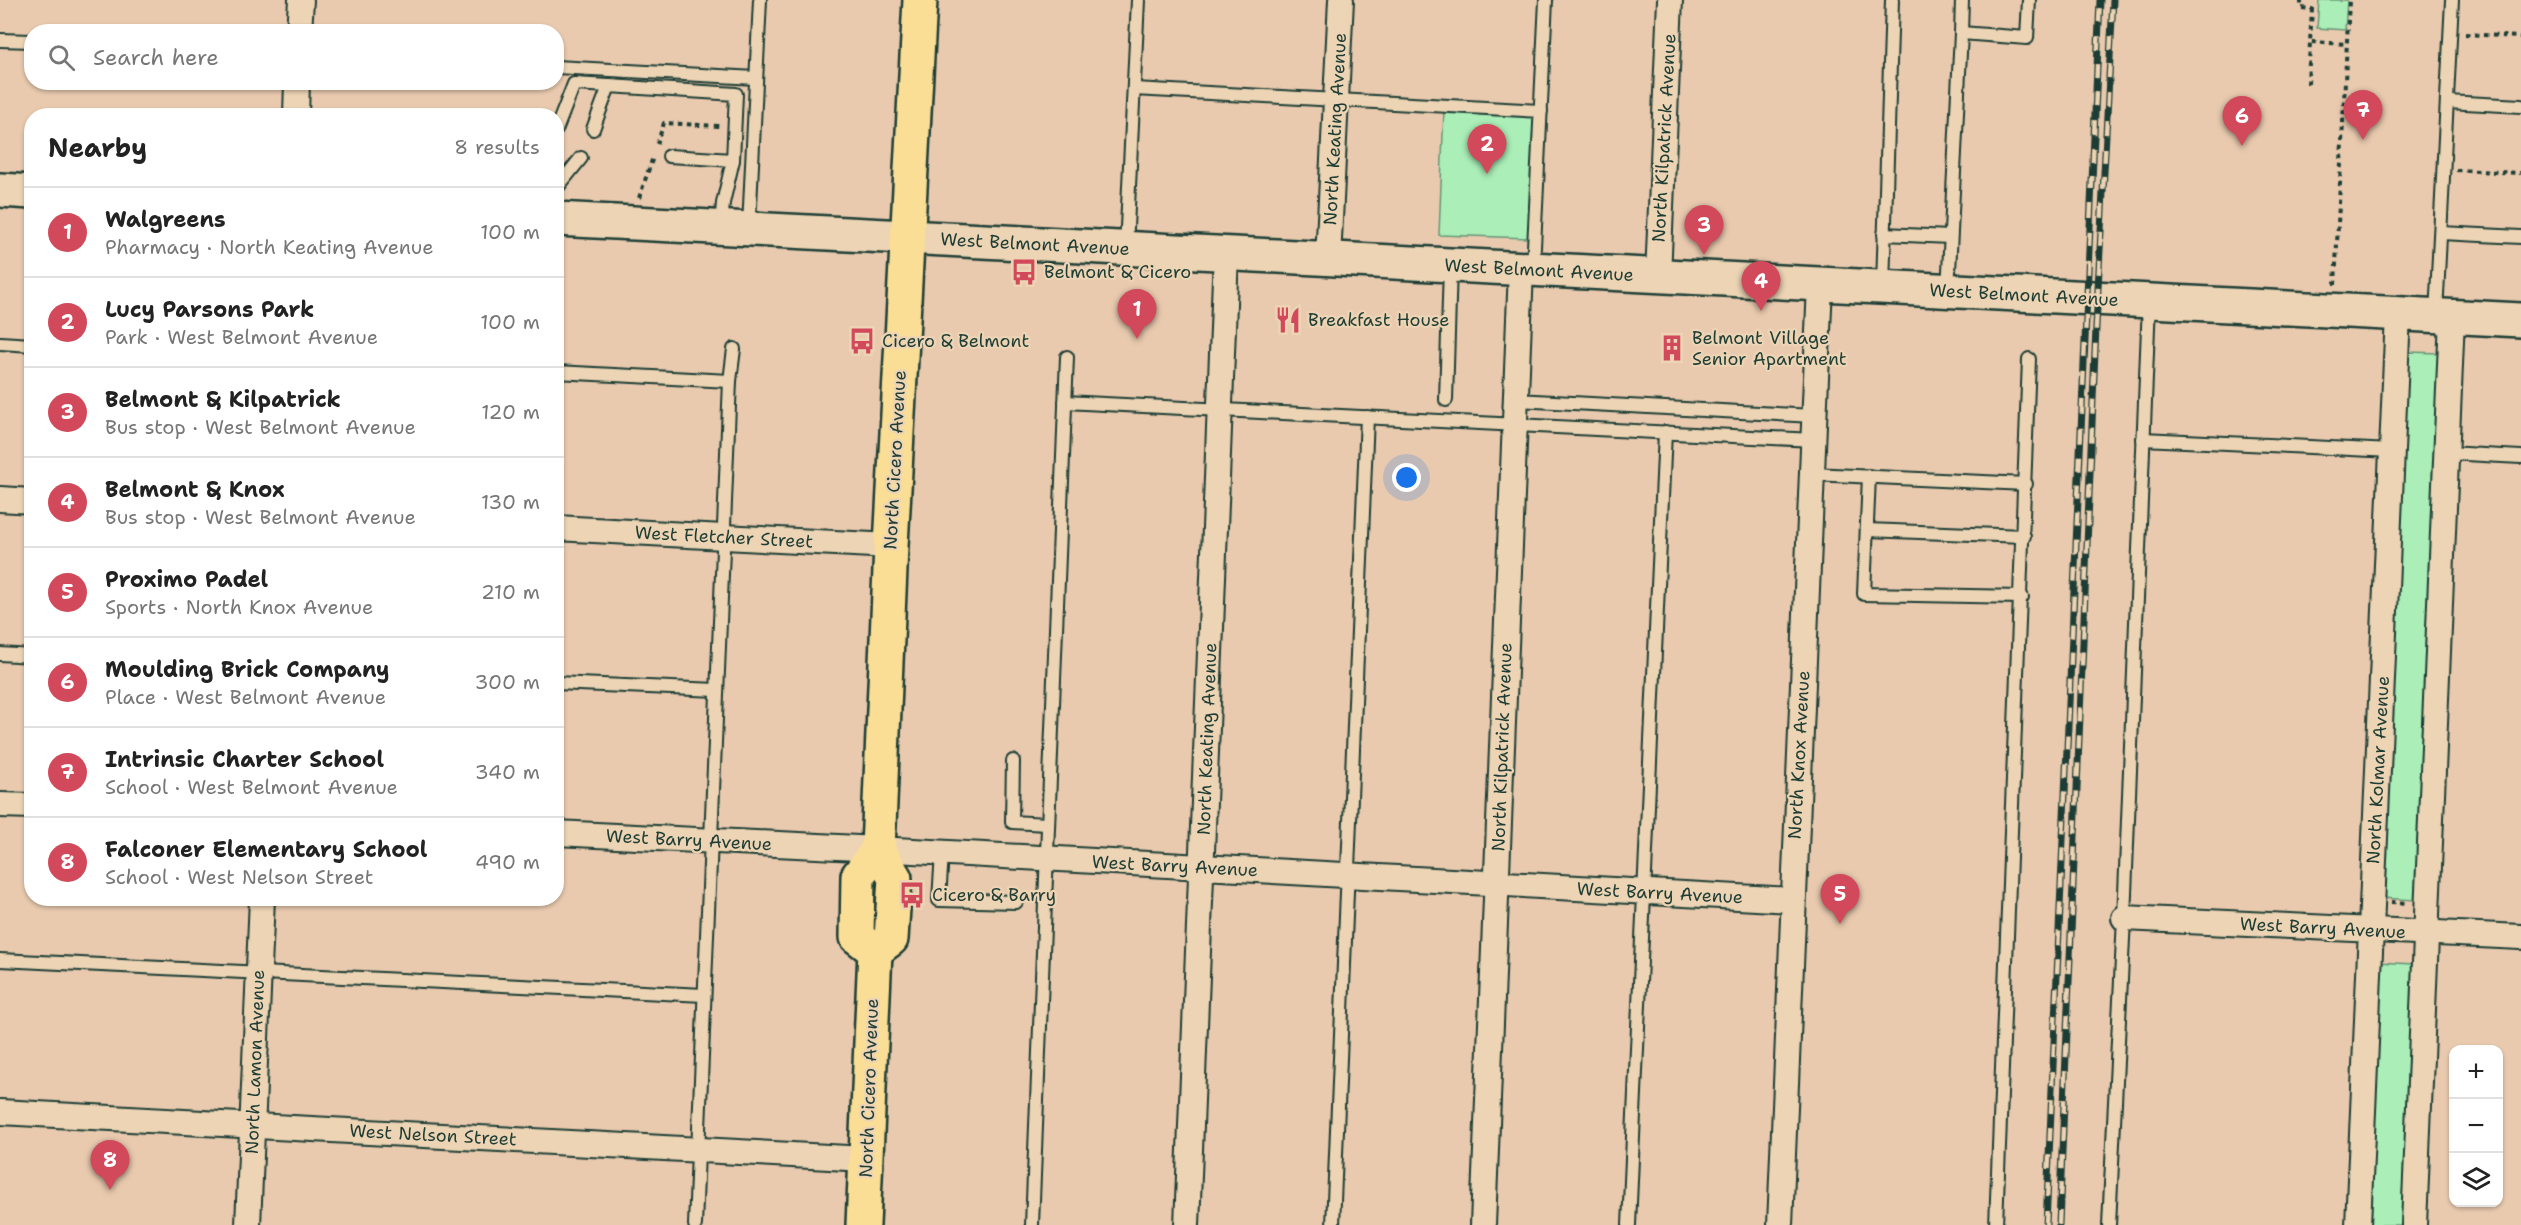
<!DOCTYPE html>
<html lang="en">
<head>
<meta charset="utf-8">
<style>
  body { margin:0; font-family:"Shantell Sans",sans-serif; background:#f2f2f2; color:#222 }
  .controls { position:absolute; right:18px; bottom:18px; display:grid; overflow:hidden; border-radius:12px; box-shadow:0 2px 4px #0004 }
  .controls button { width:54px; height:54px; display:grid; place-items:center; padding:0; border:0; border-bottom:2px solid #e0e0e0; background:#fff; color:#222; font:30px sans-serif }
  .you { position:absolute; left:1407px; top:478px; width:21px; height:21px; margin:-15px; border:4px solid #fff; border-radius:50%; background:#1a73e8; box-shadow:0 0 0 9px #1a73e833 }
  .badge { display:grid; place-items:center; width:39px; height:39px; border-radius:50%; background:#d1495b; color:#fff; font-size:20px; font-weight:700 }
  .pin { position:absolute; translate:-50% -50px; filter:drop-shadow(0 2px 3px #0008) }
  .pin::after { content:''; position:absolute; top:32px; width:21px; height:18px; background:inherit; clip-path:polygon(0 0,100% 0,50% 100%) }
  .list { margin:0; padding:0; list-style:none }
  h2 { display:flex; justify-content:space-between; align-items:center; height:78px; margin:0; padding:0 24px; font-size:26px }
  h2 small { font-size:20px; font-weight:400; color:#767676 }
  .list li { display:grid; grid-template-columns:39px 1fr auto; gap:18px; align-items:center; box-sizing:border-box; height:90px; padding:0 24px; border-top:2px solid #e0e0e0 }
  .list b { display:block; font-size:22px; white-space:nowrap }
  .list p { margin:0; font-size:20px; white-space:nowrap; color:#767676 }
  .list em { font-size:20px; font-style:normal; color:#767676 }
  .icon { flex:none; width:33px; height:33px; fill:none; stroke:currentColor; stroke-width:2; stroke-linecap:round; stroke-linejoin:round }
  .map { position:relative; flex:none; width:2521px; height:1225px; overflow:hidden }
  .search { position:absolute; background:#fff; box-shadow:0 2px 4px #0004; left:24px; top:24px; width:540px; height:66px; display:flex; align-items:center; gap:15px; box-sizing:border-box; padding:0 21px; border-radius:24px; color:#767676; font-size:22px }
  .panel { position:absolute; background:#fff; box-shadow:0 2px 4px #0004; left:24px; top:108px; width:540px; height:798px; border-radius:24px }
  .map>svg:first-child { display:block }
  .green { fill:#abeeb8; stroke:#659676; stroke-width:1.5 }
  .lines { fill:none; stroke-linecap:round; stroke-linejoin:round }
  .lane-casing { stroke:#1f3d34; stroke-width:16 }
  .street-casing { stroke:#1f3d34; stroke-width:28 }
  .secondary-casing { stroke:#1f3d34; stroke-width:38 }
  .primary-casing { stroke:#1f3d34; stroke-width:38 }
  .path { stroke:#1f3d34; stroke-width:4; stroke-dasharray:4.5 4.5; stroke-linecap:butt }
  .lane { stroke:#ecd4b4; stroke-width:12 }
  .street { stroke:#ecd4b4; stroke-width:24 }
  .secondary { stroke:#ecd4b4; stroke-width:33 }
  .primary { stroke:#fbde96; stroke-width:33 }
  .rail-casing { stroke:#1f3d34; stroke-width:7 }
  .rail { stroke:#ecd4b4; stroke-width:4.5; stroke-dasharray:14; stroke-linecap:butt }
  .labels { text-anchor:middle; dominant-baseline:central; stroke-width:4.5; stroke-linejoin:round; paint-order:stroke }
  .street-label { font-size:18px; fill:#1f3d34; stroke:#ecd4b4 }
  .poi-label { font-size:18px; fill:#1f3d34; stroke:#ecd4b4; text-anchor:start }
</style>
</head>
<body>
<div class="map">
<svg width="2521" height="1225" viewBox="0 0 2521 1225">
  <rect width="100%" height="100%" fill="#e9caaf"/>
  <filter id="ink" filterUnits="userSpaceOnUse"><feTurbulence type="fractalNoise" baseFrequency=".0167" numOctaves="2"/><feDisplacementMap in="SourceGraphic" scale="12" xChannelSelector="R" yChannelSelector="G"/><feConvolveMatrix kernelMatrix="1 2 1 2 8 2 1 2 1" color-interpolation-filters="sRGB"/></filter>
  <g filter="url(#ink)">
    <g class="green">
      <polygon points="2319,0 2347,0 2345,30 2317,28"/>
      <polygon points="1444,109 1534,113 1529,238 1439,235"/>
      <polygon points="2406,352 2441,353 2416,900 2381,898"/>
      <polygon points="2378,962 2413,964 2401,1225 2366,1225"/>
    </g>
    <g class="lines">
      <g class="lane-casing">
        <g id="lane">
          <polyline points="1961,33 1962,0"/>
          <polyline points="0,40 32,41"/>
          <polyline points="556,67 756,78"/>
          <polyline points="1134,89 1541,111"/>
          <polyline points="2447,102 2521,106"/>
          <polyline points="593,129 609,86 736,94 733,160 723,203 721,226"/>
          <polyline points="556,130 574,84 609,86"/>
          <polyline points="669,156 733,160"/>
          <polyline points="556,189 581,158"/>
          <polyline points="749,227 760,0"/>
          <polyline points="2441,233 2521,237"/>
          <polyline points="1884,234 1950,237"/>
          <polyline points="1126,248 1138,0"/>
          <polyline points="1533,268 1546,0"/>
          <polyline points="1883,286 1892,0"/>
          <polyline points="1948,291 1961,33 2027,38 2029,0"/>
          <polyline points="2436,315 2452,0"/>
          <polyline points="0,343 32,345"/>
          <polyline points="556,372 730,381"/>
          <polyline points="1446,400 1450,266"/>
          <polyline points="1516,400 1814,416"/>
          <polyline points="1065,402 1813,440"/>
          <polyline points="2143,439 2392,451"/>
          <polyline points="2446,453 2521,457"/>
          <polyline points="1812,474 2026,484"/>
          <polyline points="1869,476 1864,594 2022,597"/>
          <polyline points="1867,530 2024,536"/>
          <polyline points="0,654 32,656"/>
          <polyline points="556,683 717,690"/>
          <polyline points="1013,761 1012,822 1047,824"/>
          <polyline points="942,853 939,900 1016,902"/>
          <polyline points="0,960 704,995"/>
          <polyline points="695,1225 730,381 734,349"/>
          <polyline points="1032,1225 1067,357"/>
          <polyline points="1333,1225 1367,417"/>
          <polyline points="1629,1225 1665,432"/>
          <polyline points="1996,1225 2029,359"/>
          <polyline points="2109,1225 2124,918 2149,303"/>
        </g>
      </g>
      <g class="street-casing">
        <g id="street">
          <polyline points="299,32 301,0"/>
          <polyline points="296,116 297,82"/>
          <polyline points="1328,259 1341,0"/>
          <polyline points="1658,276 1670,0"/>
          <polyline points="0,499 32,501"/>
          <polyline points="556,528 891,546"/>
          <polyline points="0,805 32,806"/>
          <polyline points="556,833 878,849 1793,900"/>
          <polyline points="2124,918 2521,937"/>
          <polyline points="0,1112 866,1159"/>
          <polyline points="248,1225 262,898"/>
          <polyline points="1187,1225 1226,254"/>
          <polyline points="1483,1225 1521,269"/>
          <polyline points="1780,1225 1820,284"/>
          <polyline points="2358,1225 2398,314"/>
          <polyline points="2414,1225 2452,317"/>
        </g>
      </g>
      <g class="secondary-casing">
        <g id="secondary">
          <polyline points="0,190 32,192"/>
          <polyline points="556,219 2521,320"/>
        </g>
      </g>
      <g class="primary-casing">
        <g id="primary">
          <polyline points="875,951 857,937 858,876 878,849 891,546 920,0"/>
          <polyline points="875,951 891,939 895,878 878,849"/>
          <polyline points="863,1225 875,951"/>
        </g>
      </g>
      <g class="path">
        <polyline points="2301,0 2301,8 2312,9 2310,42 2346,44"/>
        <polyline points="2465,34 2521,37"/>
        <polyline points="2308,84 2310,42"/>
        <polyline points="657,144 664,123 719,126"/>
        <polyline points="2456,170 2521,173"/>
        <polyline points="639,198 653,157"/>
        <polyline points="2335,285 2349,0"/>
        <polyline points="2391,902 2408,903"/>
      </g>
      <use href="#lane" class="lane"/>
      <use href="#street" class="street"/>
      <use href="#secondary" class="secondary"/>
      <use href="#primary" class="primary"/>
      <g class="rail-casing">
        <g id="rail">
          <polyline points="2046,1225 2100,0"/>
          <polyline points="2059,1225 2096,327 2113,0"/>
        </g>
      </g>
      <use href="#rail" class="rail"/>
    </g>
  </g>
  <defs>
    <g id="bus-bare" transform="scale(2.07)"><path d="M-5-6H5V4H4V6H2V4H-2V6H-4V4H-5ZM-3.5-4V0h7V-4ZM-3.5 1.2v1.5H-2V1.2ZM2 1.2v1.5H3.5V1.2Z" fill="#d1495b" stroke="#ecd4b4" stroke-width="2.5" paint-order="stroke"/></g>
    <g id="restaurant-bare" transform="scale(2.07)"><path d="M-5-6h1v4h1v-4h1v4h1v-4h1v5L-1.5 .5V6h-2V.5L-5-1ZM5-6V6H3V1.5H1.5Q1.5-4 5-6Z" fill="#d1495b" stroke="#ecd4b4" stroke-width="2.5" paint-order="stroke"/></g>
    <g id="building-bare" transform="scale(2.07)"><path d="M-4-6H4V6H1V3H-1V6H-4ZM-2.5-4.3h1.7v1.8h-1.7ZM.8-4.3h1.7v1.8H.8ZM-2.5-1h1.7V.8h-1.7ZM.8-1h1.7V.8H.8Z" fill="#d1495b" stroke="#ecd4b4" stroke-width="2.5" paint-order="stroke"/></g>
  </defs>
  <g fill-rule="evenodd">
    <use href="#bus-bare" x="1024" y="272"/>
    <use href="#restaurant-bare" x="1288" y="320"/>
    <use href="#bus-bare" x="862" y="341"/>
    <use href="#building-bare" x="1672" y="348"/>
    <use href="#bus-bare" x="912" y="895"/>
  </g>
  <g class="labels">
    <g class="street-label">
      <text transform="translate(1335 129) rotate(-87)">North Keating Avenue</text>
      <text transform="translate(1664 138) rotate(-87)">North Kilpatrick Avenue</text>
      <text transform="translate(1035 244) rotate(3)">West Belmont Avenue</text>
      <text transform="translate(1539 270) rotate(3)">West Belmont Avenue</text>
      <text transform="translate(2024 295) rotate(3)">West Belmont Avenue</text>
      <text transform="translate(895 460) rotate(-87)">North Cicero Avenue</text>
      <text transform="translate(724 537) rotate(3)">West Fletcher Street</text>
      <text transform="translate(1207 739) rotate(-88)">North Keating Avenue</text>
      <text transform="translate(1502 747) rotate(-88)">North Kilpatrick Avenue</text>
      <text transform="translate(1799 755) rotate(-87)">North Knox Avenue</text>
      <text transform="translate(2378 770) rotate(-87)">North Kolmar Avenue</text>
      <text transform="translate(689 840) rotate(3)">West Barry Avenue</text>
      <text transform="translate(1175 866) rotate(3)">West Barry Avenue</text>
      <text transform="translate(1660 893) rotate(3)">West Barry Avenue</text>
      <text transform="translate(2323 928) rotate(3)">West Barry Avenue</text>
      <text transform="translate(255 1062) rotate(-88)">North Lamon Avenue</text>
      <text transform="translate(869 1088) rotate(-88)">North Cicero Avenue</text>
      <text transform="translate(433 1135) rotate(3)">West Nelson Street</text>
    </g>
    <g class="poi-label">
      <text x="1044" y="272">Belmont &amp; Cicero</text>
      <text x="1308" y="320">Breakfast House</text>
      <text x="1692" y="338">Belmont Village<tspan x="1692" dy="21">Senior Apartment</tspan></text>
      <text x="882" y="341">Cicero &amp; Belmont</text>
      <text x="932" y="895">Cicero &amp; Barry</text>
    </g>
  </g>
</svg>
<div class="controls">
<button>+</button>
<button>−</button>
<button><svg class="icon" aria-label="layers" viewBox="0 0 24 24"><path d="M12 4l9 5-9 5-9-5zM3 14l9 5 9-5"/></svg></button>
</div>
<div class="you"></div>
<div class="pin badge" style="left:1137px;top:339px">1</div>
<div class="pin badge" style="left:1487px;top:174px">2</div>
<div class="pin badge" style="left:1704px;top:255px">3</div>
<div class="pin badge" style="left:1761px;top:311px">4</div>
<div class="pin badge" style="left:1840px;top:924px">5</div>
<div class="pin badge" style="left:2242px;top:146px">6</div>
<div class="pin badge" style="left:2363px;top:140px">7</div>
<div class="pin badge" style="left:110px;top:1190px">8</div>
<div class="search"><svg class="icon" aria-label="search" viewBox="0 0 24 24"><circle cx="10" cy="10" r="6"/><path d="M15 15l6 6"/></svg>Search here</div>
<section class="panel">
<h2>Nearby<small>8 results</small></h2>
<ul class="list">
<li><span class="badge">1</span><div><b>Walgreens</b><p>Pharmacy · North Keating Avenue</p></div><em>100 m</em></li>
<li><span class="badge">2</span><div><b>Lucy Parsons Park</b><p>Park · West Belmont Avenue</p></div><em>100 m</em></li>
<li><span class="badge">3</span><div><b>Belmont &amp; Kilpatrick</b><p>Bus stop · West Belmont Avenue</p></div><em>120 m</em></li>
<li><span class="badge">4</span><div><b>Belmont &amp; Knox</b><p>Bus stop · West Belmont Avenue</p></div><em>130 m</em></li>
<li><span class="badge">5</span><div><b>Proximo Padel</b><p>Sports · North Knox Avenue</p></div><em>210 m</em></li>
<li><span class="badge">6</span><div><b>Moulding Brick Company</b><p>Place · West Belmont Avenue</p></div><em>300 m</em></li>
<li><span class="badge">7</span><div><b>Intrinsic Charter School</b><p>School · West Belmont Avenue</p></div><em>340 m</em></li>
<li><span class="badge">8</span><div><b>Falconer Elementary School</b><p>School · West Nelson Street</p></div><em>490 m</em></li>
</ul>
</section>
</div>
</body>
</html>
